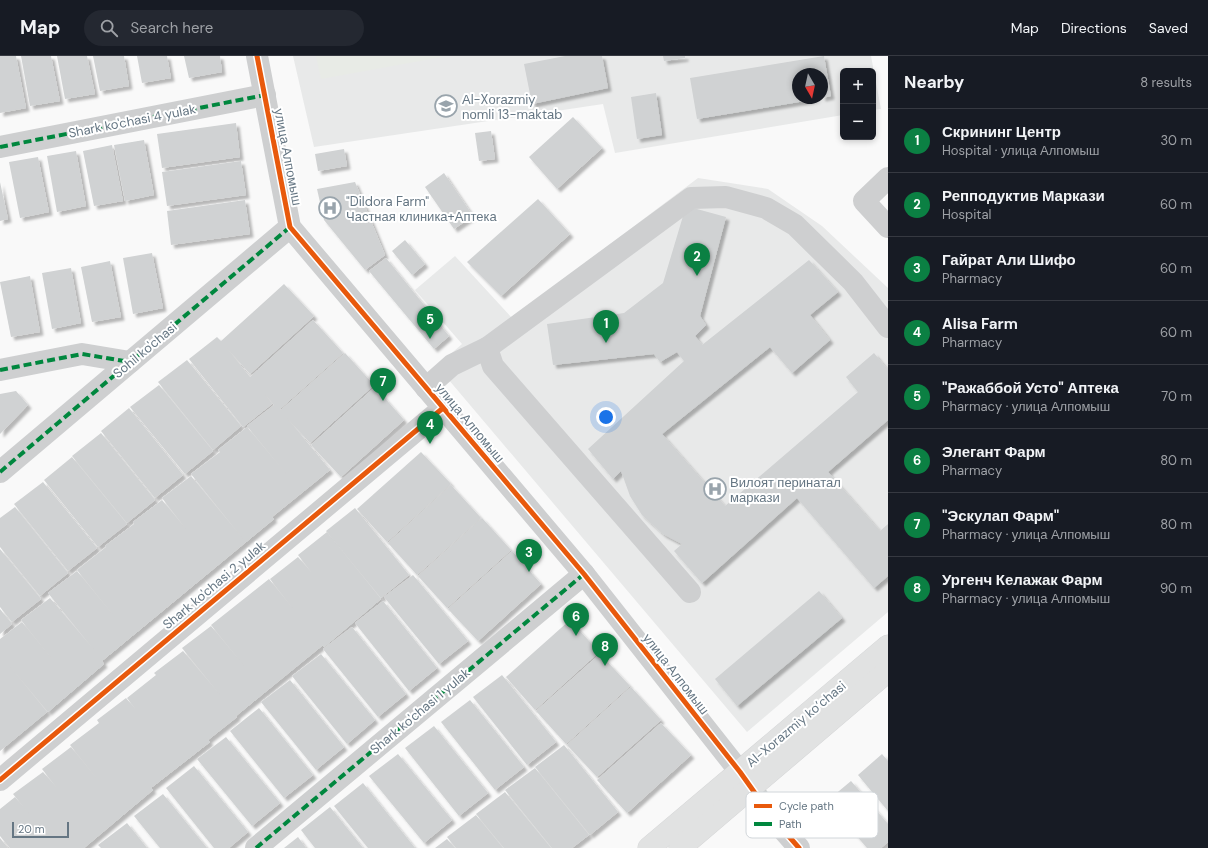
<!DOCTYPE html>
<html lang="en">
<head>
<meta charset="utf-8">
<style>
  body { margin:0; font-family:"DM Sans",sans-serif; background:#242831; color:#f1f3f6 }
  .controls { position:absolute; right:12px; top:12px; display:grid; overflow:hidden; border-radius:6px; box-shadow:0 2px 6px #0003 }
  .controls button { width:36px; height:36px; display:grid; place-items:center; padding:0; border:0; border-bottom:1px solid #363941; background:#171b24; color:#f1f3f6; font:20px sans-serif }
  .compass { position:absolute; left:792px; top:12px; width:36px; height:36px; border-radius:50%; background:#171b24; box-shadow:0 2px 6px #0003; rotate:171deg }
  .scale { position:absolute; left:12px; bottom:10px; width:57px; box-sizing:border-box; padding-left:4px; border:2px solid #657683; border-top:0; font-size:11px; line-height:14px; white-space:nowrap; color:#657683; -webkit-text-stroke:3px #fff; paint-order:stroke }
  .you { position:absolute; left:606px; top:361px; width:14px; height:14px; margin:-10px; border:3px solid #fff; border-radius:50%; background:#1a73e8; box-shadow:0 0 0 6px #1a73e833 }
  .badge { display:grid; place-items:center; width:26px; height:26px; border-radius:50%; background:#0b8043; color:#fff; font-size:13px; font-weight:700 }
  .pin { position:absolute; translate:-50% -33px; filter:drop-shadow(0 1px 2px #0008) }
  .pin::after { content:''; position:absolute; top:21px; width:14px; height:12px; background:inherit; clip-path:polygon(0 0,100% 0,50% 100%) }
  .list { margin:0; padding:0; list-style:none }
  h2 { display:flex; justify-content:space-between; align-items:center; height:52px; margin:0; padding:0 16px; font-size:17px }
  h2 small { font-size:13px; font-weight:400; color:#9ea1a6 }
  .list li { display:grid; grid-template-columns:26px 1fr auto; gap:12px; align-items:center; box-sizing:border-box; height:64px; padding:0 16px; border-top:1px solid #363941 }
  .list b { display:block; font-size:15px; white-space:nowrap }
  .list p { margin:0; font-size:13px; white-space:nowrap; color:#9ea1a6 }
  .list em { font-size:13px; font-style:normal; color:#9ea1a6 }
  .icon { flex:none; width:22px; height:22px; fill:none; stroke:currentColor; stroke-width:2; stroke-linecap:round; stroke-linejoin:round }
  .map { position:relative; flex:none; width:888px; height:792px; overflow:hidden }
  header { display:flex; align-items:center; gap:24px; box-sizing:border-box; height:56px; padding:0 20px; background:#171b24; border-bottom:1px solid #363941 }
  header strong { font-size:19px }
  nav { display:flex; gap:22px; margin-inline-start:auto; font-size:14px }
  .search { width:280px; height:36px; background:#242831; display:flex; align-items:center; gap:10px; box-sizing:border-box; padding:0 14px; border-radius:22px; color:#9ea1a6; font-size:15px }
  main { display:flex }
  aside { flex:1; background:#171b24 }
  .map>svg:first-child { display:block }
  .built { fill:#e8e9e9; fill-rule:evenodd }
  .green { fill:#e8ebe6 }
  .building { fill:#d0d2d3; filter:url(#shadow) }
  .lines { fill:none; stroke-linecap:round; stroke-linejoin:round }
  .major-casing { stroke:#d5d6d7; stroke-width:23 }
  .minor { stroke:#cecfd0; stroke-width:22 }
  .major { stroke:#e1e2e2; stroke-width:22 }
  .quiet { stroke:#00873e; stroke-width:4; stroke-dasharray:8 4; stroke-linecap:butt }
  .cycleway-casing { stroke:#fff; stroke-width:8 }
  .cycleway { stroke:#e8590c; stroke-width:5 }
  .labels { text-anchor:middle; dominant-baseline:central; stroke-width:4; stroke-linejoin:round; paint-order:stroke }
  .poi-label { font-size:13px; fill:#657683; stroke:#fff; text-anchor:start }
  .street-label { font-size:13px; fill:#657683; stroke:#fff }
  .key { fill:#fff; stroke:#d1d6da; stroke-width:1 }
  .key-label { font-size:11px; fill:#657683 }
</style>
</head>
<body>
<header>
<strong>Map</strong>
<div class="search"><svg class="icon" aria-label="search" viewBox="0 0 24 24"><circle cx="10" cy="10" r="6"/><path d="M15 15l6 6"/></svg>Search here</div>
<nav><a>Map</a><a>Directions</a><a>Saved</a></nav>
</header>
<main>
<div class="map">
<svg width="888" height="792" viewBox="0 0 888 792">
  <defs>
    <filter id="shadow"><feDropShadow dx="3.5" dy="3.5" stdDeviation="1" flood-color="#0004"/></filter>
  </defs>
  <rect width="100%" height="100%" fill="#f9f9f9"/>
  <g class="built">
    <path d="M293 0H871L881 53 873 54V15H843V59L615 97 603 48 314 91ZM798 18H822V42H798Z"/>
    <polygon points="698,122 768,133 822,170 888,232 888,556 747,676 437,310 462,288 415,234 455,200 512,262"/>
  </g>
  <polygon class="green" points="316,0 441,0 442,1 321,23"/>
  <g class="building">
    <polygon points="0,0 16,0 26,52 0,57"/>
    <polygon points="21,0 51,0 60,45 30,50"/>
    <polygon points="57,0 87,0 95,38 65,43"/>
    <polygon points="93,0 124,0 129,30 100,35"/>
    <polygon points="137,0 167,0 171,22 142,27"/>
    <polygon points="184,0 220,0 222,16 189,22"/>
    <polygon points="565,0 602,0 608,32 532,48 524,8"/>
    <polygon points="663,0 685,0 685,2 664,5"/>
    <polygon points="824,0 831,40 822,42 822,18 798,18 798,42 817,43 697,63 690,22"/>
    <polygon points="656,37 662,79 637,83 631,41"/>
    <polygon points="573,61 602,92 557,133 529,101"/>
    <polygon points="236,67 240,101 162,112 157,78"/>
    <polygon points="491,75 495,103 479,105 475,77"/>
    <polygon points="144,84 154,139 125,145 114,89"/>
    <polygon points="112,89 123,145 94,150 83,95"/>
    <polygon points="344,93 347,110 318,115 315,98"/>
    <polygon points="76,95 86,150 57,156 47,100"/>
    <polygon points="38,101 49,156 20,162 9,106"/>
    <polygon points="241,105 246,139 167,150 162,116"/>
    <polygon points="444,117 473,160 454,173 425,131"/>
    <polygon points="0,126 8,163 0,165"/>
    <polygon points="355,126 385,199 365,214 324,164 317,133"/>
    <polygon points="538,143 570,178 501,240 467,206"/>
    <polygon points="245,144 250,178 171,189 167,155"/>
    <polygon points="686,150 726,161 700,260 706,269 695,280 702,289 809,204 838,236 810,259 830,284 792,317 770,291 662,378 725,450 858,336 846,321 874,297 888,314 888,364 828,416 880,475 888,468 888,520 874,532 797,442 702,527 674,495 682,488 663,478 642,459 630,440 621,415 613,423 588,393 684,305 677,296 660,306 654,298 553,309 547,268 624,257 663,227"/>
    <polygon points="405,184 425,208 412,219 392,195"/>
    <polygon points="152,197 163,252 133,258 123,202"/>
    <polygon points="386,202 449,280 434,293 369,215"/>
    <polygon points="110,205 121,261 92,266 81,211"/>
    <polygon points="71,212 81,267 52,273 42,217"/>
    <polygon points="30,220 40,276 11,281 0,226"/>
    <polygon points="284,228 314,260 250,318 226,291 250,321 313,264 343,297 280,353 281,354 345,297 374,329 310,387 287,362 330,414 272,461 274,463 102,605 104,608 48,656 8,608 47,656 0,695 0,583 22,566 56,608 21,564 50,542 95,595 48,537 77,515 118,565 77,514 106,491 105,490 134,468 133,466 162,444 186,473 162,442 191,420 244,484 191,418 220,396 218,394 247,371 288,420 247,370 274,349 265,338 272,348 243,371 189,303 217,281 221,285"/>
    <polygon points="187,304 241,370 213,394 158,326"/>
    <polygon points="159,329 213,395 185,418 130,351"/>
    <polygon points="375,331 404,364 341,421 311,389"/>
    <polygon points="16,335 28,349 0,378 0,338"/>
    <polygon points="129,352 183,419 155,442 101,375"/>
    <polygon points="101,377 155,444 127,467 72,400"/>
    <polygon points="421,396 451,428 387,486 357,453"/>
    <polygon points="72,401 127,468 98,491 44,424"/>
    <polygon points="43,426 97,492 68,515 14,448"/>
    <polygon points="451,429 481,462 417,519 388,487"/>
    <polygon points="15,451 68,517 40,540 0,491 0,462"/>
    <polygon points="355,452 409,519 381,542 326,475"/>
    <polygon points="482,462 511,494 447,552 418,520"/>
    <polygon points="327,476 381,543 324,591 323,589 236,660 237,661 208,684 210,686 151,732 153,734 84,792 10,792 0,780 0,753 15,741 31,760 13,738 43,716 57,732 42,713 71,691 102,729 70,689 99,667 97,664 126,642 137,655 127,642 156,619 154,617 183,595 221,640 182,592 211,570 245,611 211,569 269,523 294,554 270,523 298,501 312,517 298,499"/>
    <polygon points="0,493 41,543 12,566 0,551"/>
    <polygon points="512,495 541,528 478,585 448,553"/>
    <polygon points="413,519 468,585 439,608 384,541"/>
    <polygon points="819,535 842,562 737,650 715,623"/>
    <polygon points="383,545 437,612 409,635 355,567"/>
    <polygon points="0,553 12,568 0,578"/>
    <polygon points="570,564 599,596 535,654 506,621"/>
    <polygon points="352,571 406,638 378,661 323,593"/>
    <polygon points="321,598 375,664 347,688 292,620"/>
    <polygon points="600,598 630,630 566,688 536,655"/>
    <polygon points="502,619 556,686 527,709 473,641"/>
    <polygon points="290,624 344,691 316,714 261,646"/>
    <polygon points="631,631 661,664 597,721 567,689"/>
    <polygon points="470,644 524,711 495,734 441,666"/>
    <polygon points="259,652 313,719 284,742 230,675"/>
    <polygon points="661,667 691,699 627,757 597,724"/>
    <polygon points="434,670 488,737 459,760 405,692"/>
    <polygon points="226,681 280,747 252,770 197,703"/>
    <polygon points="564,689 618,756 590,779 535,711"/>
    <polygon points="398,698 452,764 424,787 369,720"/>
    <polygon points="882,698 888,705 888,755 858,719"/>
    <polygon points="194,710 248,776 229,792 214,792 166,732"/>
    <polygon points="535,712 589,779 572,792 552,792 505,734"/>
    <polygon points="851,725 888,768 888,786 881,792 867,792 827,745"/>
    <polygon points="363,727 415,792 368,792 334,750"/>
    <polygon points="505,736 551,792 504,792 476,758"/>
    <polygon points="163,738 207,792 160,792 134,760"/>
    <polygon points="330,751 363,792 315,792 301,774"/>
    <polygon points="476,759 503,792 456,792 447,781"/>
    <polygon points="127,767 147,792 101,792 98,789"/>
    <polygon points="298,781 306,792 284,792"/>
    <polygon points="0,782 8,792 0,792"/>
    <polygon points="447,783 455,792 435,792"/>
  </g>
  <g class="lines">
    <g class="major-casing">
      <g id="major">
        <polyline points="649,792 888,590"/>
        <polyline points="680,792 888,615"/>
      </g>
    </g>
    <g class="minor">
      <polyline points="257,0 290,171 584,518 740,716 772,761 799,792"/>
      <polyline points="0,91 265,39"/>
      <polyline points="888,122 864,145 888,171"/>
      <polyline points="487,292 691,142 726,141 766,152 795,169 853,226 888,271"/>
      <polyline points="0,314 82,298 130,306"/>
      <polyline points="426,332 452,309 487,292 493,310 690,536"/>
      <polyline points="0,416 290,171"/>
      <polyline points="0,724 443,352"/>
      <polyline points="256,792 584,518"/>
    </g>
    <use href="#major" class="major"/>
    <g class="quiet">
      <polyline points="0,91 265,39"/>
      <polyline points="0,314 82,298 130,306"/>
      <polyline points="0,416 290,171"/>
      <polyline points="256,792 584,518"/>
    </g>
    <g class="cycleway-casing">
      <g id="cycleway">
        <polyline points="257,0 290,171 584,518 740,716 772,761 799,792"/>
        <polyline points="0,724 443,352"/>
      </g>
    </g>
    <use href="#cycleway" class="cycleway"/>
  </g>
  <defs>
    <g id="school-ring" transform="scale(1.15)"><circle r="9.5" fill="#fff" stroke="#99a4ac" stroke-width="1.5"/><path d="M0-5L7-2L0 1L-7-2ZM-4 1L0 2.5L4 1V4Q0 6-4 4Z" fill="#99a4ac"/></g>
    <g id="hospital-ring" transform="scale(1.15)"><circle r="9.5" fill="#fff" stroke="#99a4ac" stroke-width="1.5"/><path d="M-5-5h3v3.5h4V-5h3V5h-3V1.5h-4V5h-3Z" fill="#99a4ac"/></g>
  </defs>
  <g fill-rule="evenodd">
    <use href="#school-ring" x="446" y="50"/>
    <use href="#hospital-ring" x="330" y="152"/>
    <use href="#hospital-ring" x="715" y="433"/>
  </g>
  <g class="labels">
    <g class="poi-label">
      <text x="462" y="43">Аl-Xоrаzmiy<tspan x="462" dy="15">nоmli 13-mаktаb</tspan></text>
      <text x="346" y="145">"Dildora Farm"<tspan x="346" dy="15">Частная клиника+Аптека</tspan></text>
      <text x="730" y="426">Вилоят перинатал<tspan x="730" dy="15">маркази</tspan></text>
    </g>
    <g class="street-label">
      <text transform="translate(132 65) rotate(-11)">Shark ko'chasi 4 yulak</text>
      <text transform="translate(288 101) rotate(79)">улица Алпомыш</text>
      <text transform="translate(145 294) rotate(-40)">Sohil ko'chasi</text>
      <text transform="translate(470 367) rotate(50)">улица Алпомыш</text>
      <text transform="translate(214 529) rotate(-40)">Shark ko'chasi 2 yulak</text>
      <text transform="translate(676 618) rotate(52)">улица Алпомыш</text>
      <text transform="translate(420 655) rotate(-40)">Shark ko'chasi 1 yulak</text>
      <text transform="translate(796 668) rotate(-40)">Al-Xorazmiy ko’chasi</text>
    </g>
  </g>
  <rect x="746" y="736" width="132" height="46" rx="6" class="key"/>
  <rect x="754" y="748" width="18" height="4" fill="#e8590c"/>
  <rect x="754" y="766" width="18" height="4" fill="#00873e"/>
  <g class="key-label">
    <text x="779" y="754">Cycle path</text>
    <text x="779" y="772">Path</text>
  </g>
</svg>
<div class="controls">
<button>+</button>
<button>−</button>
</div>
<svg class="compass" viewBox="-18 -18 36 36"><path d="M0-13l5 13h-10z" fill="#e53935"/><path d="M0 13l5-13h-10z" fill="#9ea1a6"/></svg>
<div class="scale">20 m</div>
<div class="you"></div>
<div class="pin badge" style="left:606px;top:287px">1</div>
<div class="pin badge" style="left:697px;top:220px">2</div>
<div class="pin badge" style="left:529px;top:516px">3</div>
<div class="pin badge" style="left:430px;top:388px">4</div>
<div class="pin badge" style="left:430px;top:283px">5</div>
<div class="pin badge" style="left:576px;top:580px">6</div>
<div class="pin badge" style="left:383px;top:345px">7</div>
<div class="pin badge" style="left:605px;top:610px">8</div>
</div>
<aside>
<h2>Nearby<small>8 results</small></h2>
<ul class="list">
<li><span class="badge">1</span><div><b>Скрининг Центр</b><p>Hospital · улица Алпомыш</p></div><em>30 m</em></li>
<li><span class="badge">2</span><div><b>Репподуктив Маркази</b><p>Hospital</p></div><em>60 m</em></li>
<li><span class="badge">3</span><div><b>Гайрат Али Шифо</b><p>Pharmacy</p></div><em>60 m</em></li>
<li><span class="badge">4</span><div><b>Alisa Farm</b><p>Pharmacy</p></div><em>60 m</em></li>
<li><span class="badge">5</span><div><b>&quot;Ражаббой Усто&quot; Аптека</b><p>Pharmacy · улица Алпомыш</p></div><em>70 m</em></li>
<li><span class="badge">6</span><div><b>Элегант Фарм</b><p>Pharmacy</p></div><em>80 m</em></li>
<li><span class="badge">7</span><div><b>&quot;Эскулап Фарм&quot;</b><p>Pharmacy · улица Алпомыш</p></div><em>80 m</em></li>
<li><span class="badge">8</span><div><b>Ургенч Келажак Фарм</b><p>Pharmacy · улица Алпомыш</p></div><em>90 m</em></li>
</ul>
</aside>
</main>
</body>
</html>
